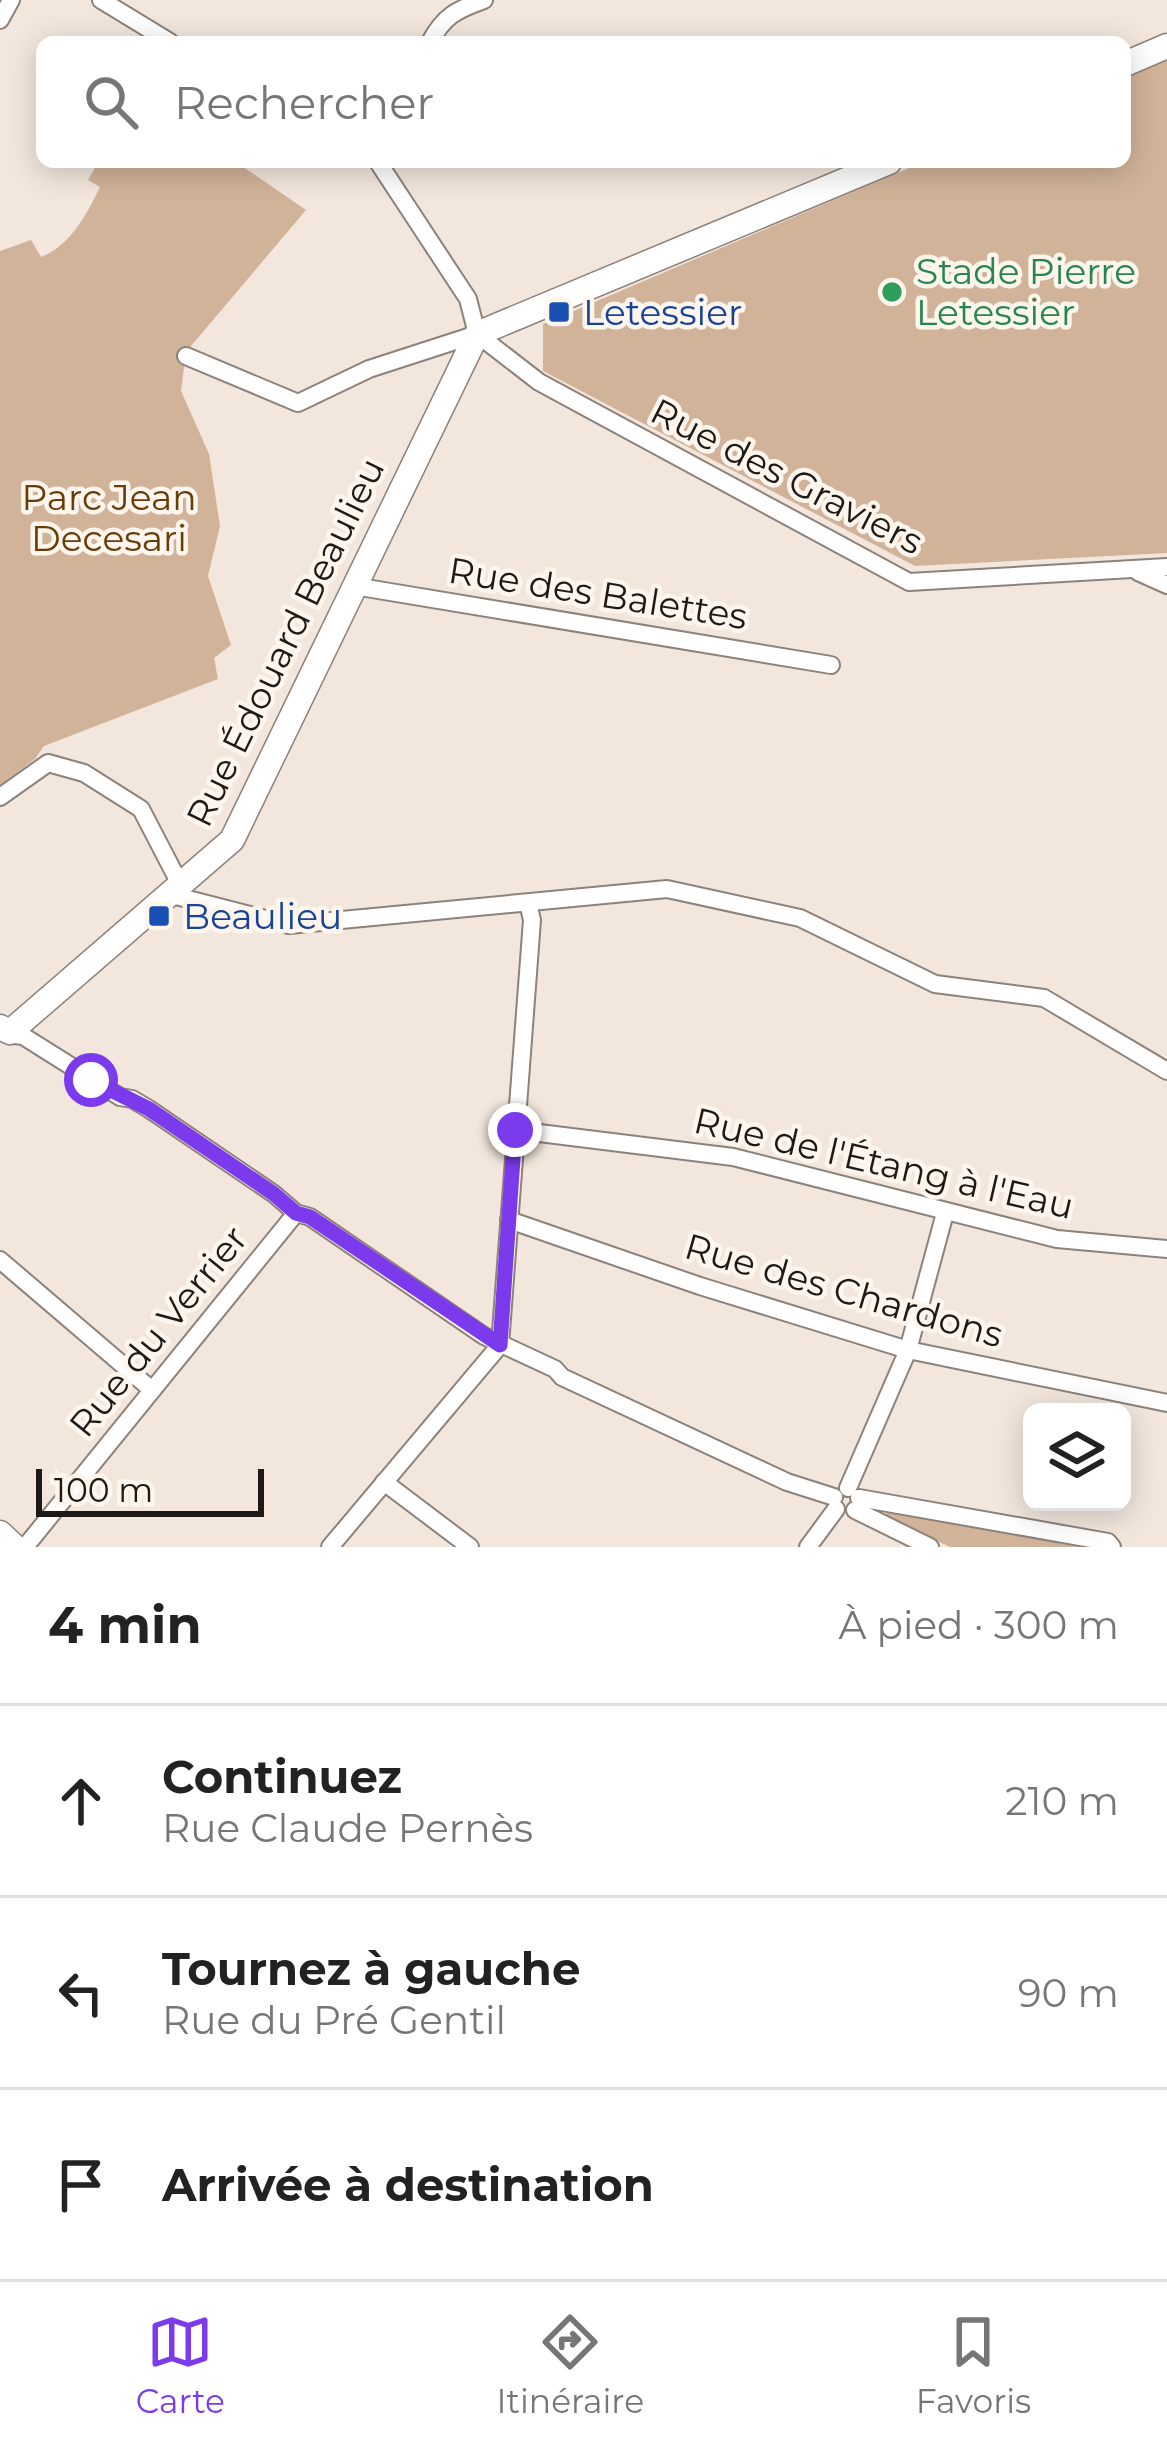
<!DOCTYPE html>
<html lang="fr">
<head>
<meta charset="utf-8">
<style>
  body { margin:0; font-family:Montserrat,sans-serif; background:#f2f2f2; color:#222 }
  .controls { position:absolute; right:36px; bottom:36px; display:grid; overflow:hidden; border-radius:18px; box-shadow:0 6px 30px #0003 }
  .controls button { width:108px; height:108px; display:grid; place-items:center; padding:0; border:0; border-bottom:3px solid #e0e0e0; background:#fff; color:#222; font:60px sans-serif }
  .scale { position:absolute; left:36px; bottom:30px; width:228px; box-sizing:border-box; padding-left:12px; border:6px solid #1d1916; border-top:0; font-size:33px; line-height:42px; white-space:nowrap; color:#1d1916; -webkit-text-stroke:9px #fef5ed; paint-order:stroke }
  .stop { position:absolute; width:36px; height:36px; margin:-27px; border:9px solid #7c3aed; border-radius:50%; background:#fff }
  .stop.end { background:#7c3aed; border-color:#fff; box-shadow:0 3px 12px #0008 }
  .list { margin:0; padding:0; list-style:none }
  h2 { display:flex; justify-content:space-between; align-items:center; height:156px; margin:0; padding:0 48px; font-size:51px }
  h2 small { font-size:39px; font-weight:400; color:#767676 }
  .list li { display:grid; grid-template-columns:78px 1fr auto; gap:36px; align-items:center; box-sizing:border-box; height:192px; padding:0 48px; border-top:3px solid #e0e0e0 }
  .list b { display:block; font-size:45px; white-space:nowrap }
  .list p { margin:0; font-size:39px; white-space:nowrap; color:#767676 }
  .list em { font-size:39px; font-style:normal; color:#767676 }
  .icon { flex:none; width:66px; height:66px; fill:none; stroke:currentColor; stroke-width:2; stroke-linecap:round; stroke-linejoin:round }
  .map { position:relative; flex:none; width:1167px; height:1547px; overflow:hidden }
  .search { position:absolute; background:#fff; box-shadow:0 6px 30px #0003; left:36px; right:36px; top:36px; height:132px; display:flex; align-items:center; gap:30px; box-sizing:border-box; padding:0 42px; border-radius:18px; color:#767676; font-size:45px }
  .sheet { height:732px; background:#fff }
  nav { display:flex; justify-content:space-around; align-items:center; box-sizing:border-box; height:168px; border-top:3px solid #e0e0e0; background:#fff; font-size:33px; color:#767676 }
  nav a { display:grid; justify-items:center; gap:6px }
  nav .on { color:#7c3aed }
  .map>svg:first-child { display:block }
  .green { fill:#d1b399 }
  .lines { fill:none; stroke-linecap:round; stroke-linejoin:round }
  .street-casing { stroke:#8d8279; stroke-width:20 }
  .secondary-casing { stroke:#8d8279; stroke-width:27 }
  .street { stroke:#fff; stroke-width:16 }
  .secondary { stroke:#fff; stroke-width:24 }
  .route { stroke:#7c3aed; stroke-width:15 }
  .leisure-dot { fill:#2e9e5b; stroke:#fef5ed; stroke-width:4.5 }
  .transit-dot { fill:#1a4fb4; stroke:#fef5ed; stroke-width:4.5 }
  .labels { text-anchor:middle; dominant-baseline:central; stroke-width:9; stroke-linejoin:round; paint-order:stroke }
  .leisure-label { font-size:36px; fill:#27864d; stroke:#fef5ed; text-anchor:start }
  .transit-label { font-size:36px; fill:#164399; stroke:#fef5ed; text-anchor:start }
  .street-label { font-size:36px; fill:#1d1916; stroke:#fef5ed }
  .park-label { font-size:36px; fill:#683c09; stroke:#fef5ed }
</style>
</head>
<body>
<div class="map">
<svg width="1167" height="1547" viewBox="0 0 1167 1547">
  <rect width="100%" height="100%" fill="#f3e7dd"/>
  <g class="green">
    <polygon points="1167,60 1167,553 915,566 543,371 543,324 923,162 1125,162 1125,78"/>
    <path d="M98 162H236L306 210 186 352 181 391 209 454 220 526 208 576 231 645 214 658 218 679 44 746 35 759 0 785V251L31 240 41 257C70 246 87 214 100 187L88 180Z"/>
    <polygon points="887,1509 896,1510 1078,1547 950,1547 886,1517"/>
  </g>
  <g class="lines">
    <g class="street-casing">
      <g id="street">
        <polyline points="101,0 170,42"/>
        <polyline points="0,20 11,0"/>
        <path d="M430 42C444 16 456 10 484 0"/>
        <polyline points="378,162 468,299 477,334"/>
        <polyline points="477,334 539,382 909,582 1167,567"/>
        <polyline points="186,356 298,403 369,369 477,334"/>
        <polyline points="1138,572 1167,585"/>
        <polyline points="354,586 831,665"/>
        <polyline points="0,797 48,763 84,773 141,809 181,886"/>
        <polyline points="172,895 289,925 667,889 800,918 935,984 1044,998 1167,1071"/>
        <polyline points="6,1034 23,1036 120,1097 132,1099 149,1109 274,1194 296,1213 310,1217 484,1336 555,1369 562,1377 787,1482 834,1497"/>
        <polyline points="515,1130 733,1157 1057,1239 1167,1249"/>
        <polyline points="509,1220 700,1286 908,1350 1167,1403"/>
        <polyline points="0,1260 152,1390"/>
        <polyline points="384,1482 470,1547"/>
        <polyline points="848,1488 908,1350 945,1213"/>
        <polyline points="859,1498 1108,1542 1112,1547"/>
        <polyline points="855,1510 930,1547"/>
        <polyline points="25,1547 296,1213"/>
        <polyline points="330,1547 500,1345 532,920 528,903"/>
        <polyline points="808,1547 836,1509"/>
      </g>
    </g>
    <g class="secondary-casing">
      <g id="secondary">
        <polyline points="1125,64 1167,46"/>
        <polyline points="0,1027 10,1032 232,840 477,334 889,162"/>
        <polyline points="0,1533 15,1547"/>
      </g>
    </g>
    <use href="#street" class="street"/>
    <use href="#secondary" class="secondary"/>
  </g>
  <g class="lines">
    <polyline class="route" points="91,1080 149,1109 274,1194 296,1213 310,1217 500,1345 515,1130"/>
  </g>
  <circle class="leisure-dot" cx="892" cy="292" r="12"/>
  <g class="transit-dot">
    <rect x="547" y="300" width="24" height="24" rx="6"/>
    <rect x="147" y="904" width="24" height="24" rx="6"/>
  </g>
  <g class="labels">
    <g class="leisure-label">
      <text x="916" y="271">Stade Pierre<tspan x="916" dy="41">Letessier</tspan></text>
    </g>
    <g class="transit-label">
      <text x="583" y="312">Letessier</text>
      <text x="183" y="916">Beaulieu</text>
    </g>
    <g class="street-label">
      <text transform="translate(787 476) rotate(27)">Rue des Graviers</text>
      <text transform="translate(598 593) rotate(9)">Rue des Balettes</text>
      <text transform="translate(285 642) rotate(-64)">Rue Édouard Beaulieu</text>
      <text transform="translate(884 1163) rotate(13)">Rue de l'Étang à l'Eau</text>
      <text transform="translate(844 1290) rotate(16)">Rue des Chardons</text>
      <text transform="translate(158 1331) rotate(-51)">Rue du Verrier</text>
    </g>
    <g class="park-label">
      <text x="109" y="497">Parc Jean<tspan x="109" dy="41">Decesari</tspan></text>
    </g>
  </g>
</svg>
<div class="controls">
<button><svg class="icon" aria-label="layers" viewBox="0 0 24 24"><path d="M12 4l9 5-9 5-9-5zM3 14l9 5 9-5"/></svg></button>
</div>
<div class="scale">100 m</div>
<div class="stop" style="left:91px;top:1080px"></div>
<div class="stop end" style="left:515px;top:1130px"></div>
<div class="search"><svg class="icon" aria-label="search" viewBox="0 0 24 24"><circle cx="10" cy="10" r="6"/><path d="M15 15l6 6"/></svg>Rechercher</div>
</div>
<section class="sheet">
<h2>4 min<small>À pied · 300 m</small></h2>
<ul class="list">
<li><svg class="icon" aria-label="ahead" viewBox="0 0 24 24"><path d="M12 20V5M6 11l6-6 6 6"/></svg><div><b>Continuez</b><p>Rue Claude Pernès</p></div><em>210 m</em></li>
<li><svg class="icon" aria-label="left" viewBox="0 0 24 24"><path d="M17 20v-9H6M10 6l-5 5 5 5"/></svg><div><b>Tournez à gauche</b><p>Rue du Pré Gentil</p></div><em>90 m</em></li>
<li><svg class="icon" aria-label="arrive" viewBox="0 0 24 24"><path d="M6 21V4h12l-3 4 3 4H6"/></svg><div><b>Arrivée à destination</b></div></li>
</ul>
</section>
<nav>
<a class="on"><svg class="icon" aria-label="map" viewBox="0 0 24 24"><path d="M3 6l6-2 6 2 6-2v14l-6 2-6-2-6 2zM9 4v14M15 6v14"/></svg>Carte</a>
<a><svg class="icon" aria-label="directions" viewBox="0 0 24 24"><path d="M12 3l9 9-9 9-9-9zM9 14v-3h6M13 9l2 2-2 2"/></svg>Itinéraire</a>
<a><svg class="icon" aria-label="saved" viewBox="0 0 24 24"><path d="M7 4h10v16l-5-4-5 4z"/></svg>Favoris</a>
</nav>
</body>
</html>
